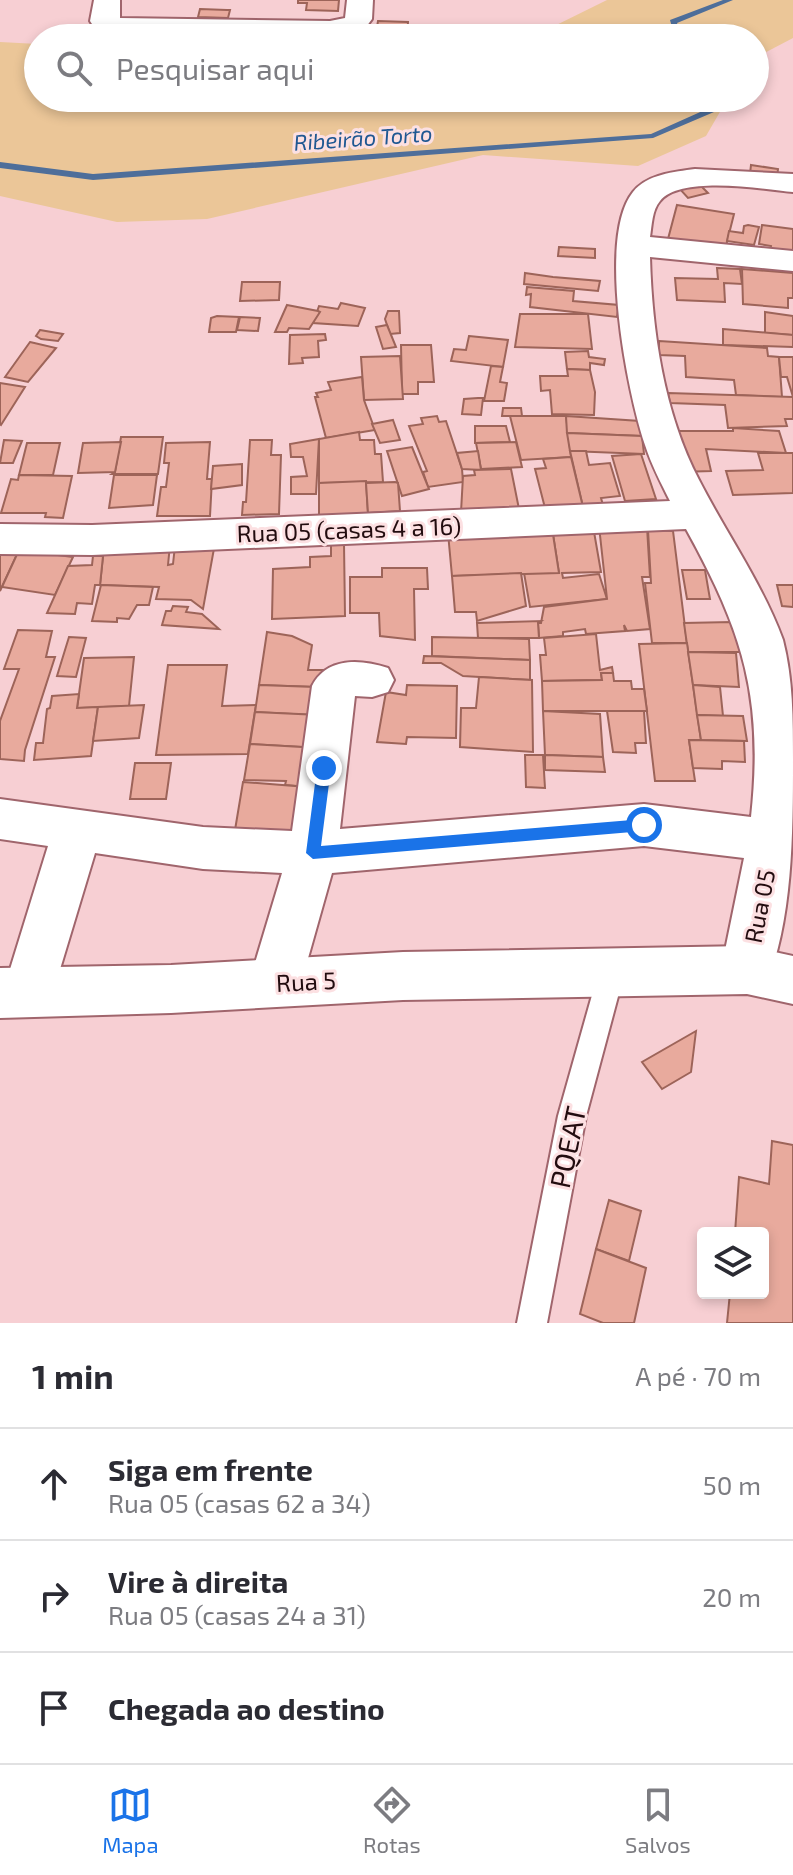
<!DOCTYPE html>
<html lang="pt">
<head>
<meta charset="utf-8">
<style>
  body { margin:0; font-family:"Exo 2",sans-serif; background:#f2f2f3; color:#2b2b33 }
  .controls { position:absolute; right:24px; bottom:24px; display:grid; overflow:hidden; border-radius:8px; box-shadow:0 4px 12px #0003 }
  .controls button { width:72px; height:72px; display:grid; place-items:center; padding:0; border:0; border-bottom:2px solid #e1e1e2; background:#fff; color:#2b2b33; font:40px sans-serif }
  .stop { position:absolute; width:24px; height:24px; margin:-18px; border:6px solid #1a73e8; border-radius:50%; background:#fff }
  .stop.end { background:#1a73e8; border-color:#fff; box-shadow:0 2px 8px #0008 }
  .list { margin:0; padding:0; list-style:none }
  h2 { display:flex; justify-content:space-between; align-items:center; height:104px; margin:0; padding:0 32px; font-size:34px }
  h2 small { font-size:26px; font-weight:400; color:#7c7c81 }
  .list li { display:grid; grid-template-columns:52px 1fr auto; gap:24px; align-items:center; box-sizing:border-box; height:112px; padding:0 32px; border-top:2px solid #e1e1e2 }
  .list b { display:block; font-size:30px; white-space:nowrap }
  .list p { margin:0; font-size:26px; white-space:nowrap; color:#7c7c81 }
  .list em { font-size:26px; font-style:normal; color:#7c7c81 }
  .icon { flex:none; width:44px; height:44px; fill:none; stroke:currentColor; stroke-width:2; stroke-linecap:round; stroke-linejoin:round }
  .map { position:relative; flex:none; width:793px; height:1323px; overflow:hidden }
  .search { position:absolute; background:#fff; box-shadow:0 4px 12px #0003; left:24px; right:24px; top:24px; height:88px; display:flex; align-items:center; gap:20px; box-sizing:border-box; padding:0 28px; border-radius:44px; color:#7c7c81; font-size:30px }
  .sheet { height:440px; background:#fff }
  nav { display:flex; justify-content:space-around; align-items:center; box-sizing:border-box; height:112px; border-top:2px solid #e1e1e2; background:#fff; font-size:22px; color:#7c7c81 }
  nav a { display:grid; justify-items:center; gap:4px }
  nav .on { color:#1a73e8 }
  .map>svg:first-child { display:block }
  .green { fill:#ebc698 }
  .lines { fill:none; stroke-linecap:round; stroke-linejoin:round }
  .stream { fill:#4e6e9a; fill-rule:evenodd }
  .building { fill:#e8aa9d; stroke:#9d6459; stroke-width:2 }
  .service-casing { stroke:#a0656c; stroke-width:4 }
  .minor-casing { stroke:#a0656c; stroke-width:4 }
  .tertiary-casing { stroke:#a0656c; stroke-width:4 }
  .service { fill:#fff; fill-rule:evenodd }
  .minor { fill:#fff; fill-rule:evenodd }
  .tertiary { fill:#fff; fill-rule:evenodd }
  .route { fill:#1a73e8 }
  .labels { text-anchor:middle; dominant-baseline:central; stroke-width:6; stroke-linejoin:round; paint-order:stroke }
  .far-water-label { font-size:22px; font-style:italic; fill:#205892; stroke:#fce0e2 }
  .street-label { font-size:24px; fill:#220c0f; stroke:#fce0e2 }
  .near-street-label { font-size:28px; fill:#220c0f; stroke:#fce0e2 }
</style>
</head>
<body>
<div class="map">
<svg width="793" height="1323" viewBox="0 0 793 1323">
  <rect width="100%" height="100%" fill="#f7cfd3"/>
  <g class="green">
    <polygon points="607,0 793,0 793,38 755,58 755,38 530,38"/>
    <polygon points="0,42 38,44 38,98 728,98 706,136 638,166 483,155 207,219 117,222 0,196"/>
  </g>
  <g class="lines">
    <g class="stream">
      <polygon points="723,0 733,0 677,23 683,38 675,38 670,20"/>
      <polygon points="701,98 709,98 715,110 714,112 653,138 93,180 0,168 0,162 93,174 651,134 707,109"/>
    </g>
  </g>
  <g class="building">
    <polygon points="298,0 339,0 338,11 306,10 307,3 298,3"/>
    <polygon points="200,9 227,10 230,10 228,18 198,17"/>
    <polygon points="378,21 408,22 407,35 383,34 384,27 377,27"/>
    <polygon points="751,165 778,169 777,177 750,174"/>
    <polygon points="698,183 708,193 688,198 678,187"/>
    <polygon points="677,205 734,214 726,246 668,239"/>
    <polygon points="748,225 759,227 754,245 727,241 729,231 743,233 744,226"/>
    <polygon points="762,225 793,229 793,255 770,252 771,246 759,244"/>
    <polygon points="559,247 595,249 595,258 558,256"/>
    <polygon points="717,268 740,269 742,284 724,283 725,302 677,300 675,278 718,279"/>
    <polygon points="742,269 793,273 793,298 788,298 788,308 743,304"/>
    <polygon points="525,273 553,277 600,281 598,291 524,284"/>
    <polygon points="242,282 280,282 279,300 240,301"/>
    <polygon points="527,287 574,291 573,301 619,305 617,317 530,307 531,294 526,295"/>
    <polygon points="341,303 365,308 358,326 313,323 319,306 338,309"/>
    <polygon points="287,305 318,311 320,312 309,329 289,328 287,332 275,332"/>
    <polygon points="388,311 399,311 400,333 390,334 385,319"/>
    <polygon points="765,312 793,316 793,335 765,333"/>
    <polygon points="520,314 588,314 592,349 515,347"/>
    <polygon points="217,316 239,317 236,332 209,332 211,318"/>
    <polygon points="240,317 260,318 258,331 237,330"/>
    <polygon points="387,325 396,347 383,349 376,327"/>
    <polygon points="723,329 793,335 793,347 723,345"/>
    <polygon points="40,330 63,334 58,341 41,339 36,336"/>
    <polygon points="325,334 326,340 318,341 319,357 302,358 303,363 289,364 290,335"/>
    <polygon points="469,336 508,340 503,367 451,361 454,349 466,350"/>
    <polygon points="659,341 767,348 768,356 779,357 782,397 736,395 734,380 686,377 685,356 659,355"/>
    <polygon points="30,342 56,348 28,382 5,377"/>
    <polygon points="401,345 431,345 434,382 418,382 418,394 402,394"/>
    <polygon points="588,351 589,357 605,359 604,365 590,363 590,370 567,369 565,352"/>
    <polygon points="400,356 403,399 364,400 361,357"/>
    <polygon points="779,357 793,357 793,397 787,377 781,377"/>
    <polygon points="491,366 503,367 500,382 507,383 504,401 484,401"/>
    <polygon points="567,369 590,370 595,392 594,415 552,414 550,390 541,391 540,376 568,376"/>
    <polygon points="362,377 364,400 375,430 326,438 315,397 318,397 316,393 331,390 328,382"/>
    <polygon points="0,383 25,387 1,425 0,424"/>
    <polygon points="668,393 793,397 793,419 785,419 787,426 728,428 725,405 670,403"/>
    <polygon points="478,398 483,398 481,415 462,414 464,399"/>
    <polygon points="503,408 521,408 522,416 502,416"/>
    <polygon points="437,416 439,422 446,421 462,469 463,482 428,487 423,472 427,471 409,426 423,424 421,418"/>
    <polygon points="510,416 566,416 571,457 521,460"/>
    <polygon points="566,416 640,421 642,436 567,433"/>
    <polygon points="393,420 400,440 380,443 372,424"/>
    <polygon points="475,426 506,426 510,442 475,443"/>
    <polygon points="733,428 779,431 786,453 706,449 711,471 680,472 672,431 733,431"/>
    <polygon points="359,432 360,440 374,440 375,454 381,454 383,482 319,483 319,439"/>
    <polygon points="567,433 642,436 644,454 570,451"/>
    <polygon points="121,437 163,437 158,474 112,474 115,472"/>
    <polygon points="319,439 316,494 291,494 291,477 307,476 303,457 291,457 290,444"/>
    <polygon points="4,440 22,441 13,463 0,463"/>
    <polygon points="250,440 272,440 271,455 281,455 279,514 242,515 243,502 246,502"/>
    <polygon points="121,442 115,472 78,473 83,443"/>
    <polygon points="210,442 207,479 212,479 210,516 157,516 161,487 166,487 169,463 164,463 166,443"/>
    <polygon points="516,442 522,467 481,469 476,443"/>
    <polygon points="27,443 60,443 53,475 19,475"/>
    <polygon points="412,447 429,489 402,496 387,451"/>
    <polygon points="478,451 481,470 462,469 457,453"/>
    <polygon points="570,451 586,451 589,465 610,463 620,496 601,498 603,505 583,507"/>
    <polygon points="758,453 793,453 793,493 733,495 726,471 763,470"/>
    <polygon points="641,454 656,499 625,501 612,456"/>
    <polygon points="571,457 583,507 545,508 535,469 546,468 543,459"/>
    <polygon points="242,464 242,485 211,489 213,466"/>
    <polygon points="511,469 519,509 461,512 463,476 475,475 474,470"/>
    <polygon points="19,475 72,476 63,518 45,517 46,513 1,513 11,479 18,480"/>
    <polygon points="114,475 157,475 153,505 109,508"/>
    <polygon points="366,481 368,514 319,516 319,483"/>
    <polygon points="395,482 398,483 400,511 368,513 366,483"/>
    <polygon points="593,526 601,572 562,573 563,578 599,574 607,599 530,607 524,573 559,573 552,528"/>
    <polygon points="599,526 647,527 650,577 642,577 650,629 627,631 624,625 625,631 586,634 585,629 563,632 563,636 539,638 538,623 541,623 544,607 607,599"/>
    <polygon points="552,528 559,573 452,576 448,533"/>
    <polygon points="648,530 673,531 687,643 652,643 645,583 651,583"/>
    <polygon points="215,543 203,609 191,600 156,599 159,587 100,585 104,547 170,545 168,565 173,564 175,546"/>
    <polygon points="331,544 344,544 345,616 272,619 273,569 310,567 310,557 331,556"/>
    <polygon points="0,547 19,550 0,591"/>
    <polygon points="19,550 73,557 55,595 2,587"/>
    <polygon points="93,556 103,556 100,585 95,585 92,604 77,603 75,614 47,613 68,566 92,565"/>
    <polygon points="382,568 427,568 428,589 414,589 415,640 380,636 379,613 350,613 350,577 382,577"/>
    <polygon points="682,570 705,570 710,599 687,599"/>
    <polygon points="521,573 526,606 477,621 476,612 455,612 452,576"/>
    <polygon points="101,585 153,587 149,605 137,605 129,619 117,618 117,622 92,621"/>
    <polygon points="777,585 793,585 793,607 782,606"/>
    <polygon points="173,606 188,607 186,612 202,614 219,629 162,625 166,611 171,611"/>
    <polygon points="541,621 538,623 539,638 478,638 477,623"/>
    <polygon points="732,622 740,652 688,652 684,623"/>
    <polygon points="18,630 52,631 46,657 55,657 25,750 24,761 0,759 0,721 19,669 4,669"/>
    <polygon points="267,632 292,636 312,645 308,670 347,670 344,688 259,685"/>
    <polygon points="596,634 600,670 612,667 613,673 601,673 602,680 542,681 540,655 546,655 544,638"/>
    <polygon points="69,637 86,638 76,677 57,676"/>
    <polygon points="432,637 529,639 530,660 432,656"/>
    <polygon points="687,643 701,740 689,740 695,781 655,781 639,644"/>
    <polygon points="688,652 736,653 739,687 693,685"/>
    <polygon points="424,656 530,660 530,680 463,676 441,663 423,663"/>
    <polygon points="134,657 129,706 77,708 84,658"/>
    <polygon points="168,665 227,665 222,706 256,705 248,754 156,755"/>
    <polygon points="601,673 613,673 614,681 631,681 632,689 644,689 647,711 543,711 542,681 602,680"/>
    <polygon points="479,677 532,680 533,752 460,747 461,708 476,708"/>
    <polygon points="259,685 344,688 331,716 255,712"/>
    <polygon points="407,685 457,686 456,738 407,737 406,744 377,742 386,692 406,695"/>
    <polygon points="693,685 720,687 723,716 697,715"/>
    <polygon points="79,694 77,708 98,707 91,756 34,760 36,743 43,743 47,709 50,708 52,696"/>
    <polygon points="144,705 139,738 93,741 98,707"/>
    <polygon points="543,711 600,714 603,757 545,755"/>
    <polygon points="607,711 644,711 646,743 635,743 636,753 613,752"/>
    <polygon points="255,712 341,716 323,748 302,747 250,744"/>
    <polygon points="697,715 743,716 747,741 701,740"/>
    <polygon points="689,740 744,741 745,762 722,761 722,769 693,768"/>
    <polygon points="250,744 337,749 332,789 285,785 286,781 244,780"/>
    <polygon points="525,755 543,755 545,788 526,787"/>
    <polygon points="545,755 603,757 605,772 545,770"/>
    <polygon points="135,763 171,763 166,799 130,799"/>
    <polygon points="243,782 332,789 324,845 235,830"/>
    <polygon points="696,1031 691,1072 662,1089 642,1062"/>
    <polygon points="772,1141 793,1145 793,1323 727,1323 730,1293 763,1293 763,1233 735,1233 739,1177 769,1184"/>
    <polygon points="609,1200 641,1211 629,1261 596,1249"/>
    <polygon points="596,1249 646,1268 634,1323 603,1323 580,1314"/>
  </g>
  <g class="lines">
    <g class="service-casing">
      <polygon id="service" points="611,962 620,965 624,974 586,1116 547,1323 517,1323 558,1116 598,974 602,965"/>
    </g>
    <g class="minor-casing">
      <g id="minor">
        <polygon points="94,0 120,0 120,18 330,21 345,18 347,0 373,0 372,19 363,31 330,37 116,34 94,27 90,21"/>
        <path d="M695 169 793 174V192C763 189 681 175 660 201 652 210 652 225 650 237L793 251V271L650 257C652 331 664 413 699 480 726 533 762 583 783 640 793 679 793 719 793 760 793 830 793 922 765 987L747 994 729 987 721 970 744 858 644 846 332 873 301 983 294 1000 275 1007 256 1000 249 983 282 873 203 869 95 853 48 1009 29 1017 10 1009 3 992 48 846 0 839V799L203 827 292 831 312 686C327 657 360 659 388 668L394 680 388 692 372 697 355 696 340 829 644 804 751 817C764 698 743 632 686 529L92 555 0 554V524L92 525 670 501C661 483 651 464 645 445 627 392 597 237 633 192 647 174 674 172 695 169Z"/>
      </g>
    </g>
    <g class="tertiary-casing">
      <polygon id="tertiary" points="747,946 793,956 793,1004 747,994 403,1000 171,1013 0,1018 0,968 171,965 403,952"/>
    </g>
    <use href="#service" class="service"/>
    <use href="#minor" class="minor"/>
    <use href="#tertiary" class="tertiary"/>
  </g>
  <polygon class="route" points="324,762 331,768 321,846 644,819 651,825 644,831 313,859 306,853 317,768"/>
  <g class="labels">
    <g class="far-water-label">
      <text transform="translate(363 137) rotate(-4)">Ribeirão Torto</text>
    </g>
    <g class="street-label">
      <text transform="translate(349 529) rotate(-2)">Rua 05 (casas 4 a 16)</text>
      <text transform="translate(759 906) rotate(-79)">Rua 05</text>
      <text transform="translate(306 981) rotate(-3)">Rua 5</text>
    </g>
    <g class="near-street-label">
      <text transform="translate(567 1147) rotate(-78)">PQEAT</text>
    </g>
  </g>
</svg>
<div class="controls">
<button><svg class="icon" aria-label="layers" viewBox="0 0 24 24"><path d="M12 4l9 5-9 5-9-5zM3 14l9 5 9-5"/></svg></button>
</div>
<div class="stop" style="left:644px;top:825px"></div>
<div class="stop end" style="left:324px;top:768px"></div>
<div class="search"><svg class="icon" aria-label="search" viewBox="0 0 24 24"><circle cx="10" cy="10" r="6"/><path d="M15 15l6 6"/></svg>Pesquisar aqui</div>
</div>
<section class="sheet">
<h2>1 min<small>A pé · 70 m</small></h2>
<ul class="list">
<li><svg class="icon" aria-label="ahead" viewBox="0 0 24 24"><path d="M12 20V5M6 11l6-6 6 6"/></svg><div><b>Siga em frente</b><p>Rua 05 (casas 62 a 34)</p></div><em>50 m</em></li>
<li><svg class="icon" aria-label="right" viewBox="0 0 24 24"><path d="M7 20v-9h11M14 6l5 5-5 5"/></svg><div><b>Vire à direita</b><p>Rua 05 (casas 24 a 31)</p></div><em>20 m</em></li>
<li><svg class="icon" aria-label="arrive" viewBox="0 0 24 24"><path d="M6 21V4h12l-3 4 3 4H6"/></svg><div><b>Chegada ao destino</b></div></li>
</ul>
</section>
<nav>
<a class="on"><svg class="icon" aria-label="map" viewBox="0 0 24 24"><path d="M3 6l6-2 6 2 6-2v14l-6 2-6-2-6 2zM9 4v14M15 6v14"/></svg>Mapa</a>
<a><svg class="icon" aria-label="directions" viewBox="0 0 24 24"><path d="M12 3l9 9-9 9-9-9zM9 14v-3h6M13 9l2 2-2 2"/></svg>Rotas</a>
<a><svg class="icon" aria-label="saved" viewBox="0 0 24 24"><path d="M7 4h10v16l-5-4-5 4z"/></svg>Salvos</a>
</nav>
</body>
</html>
